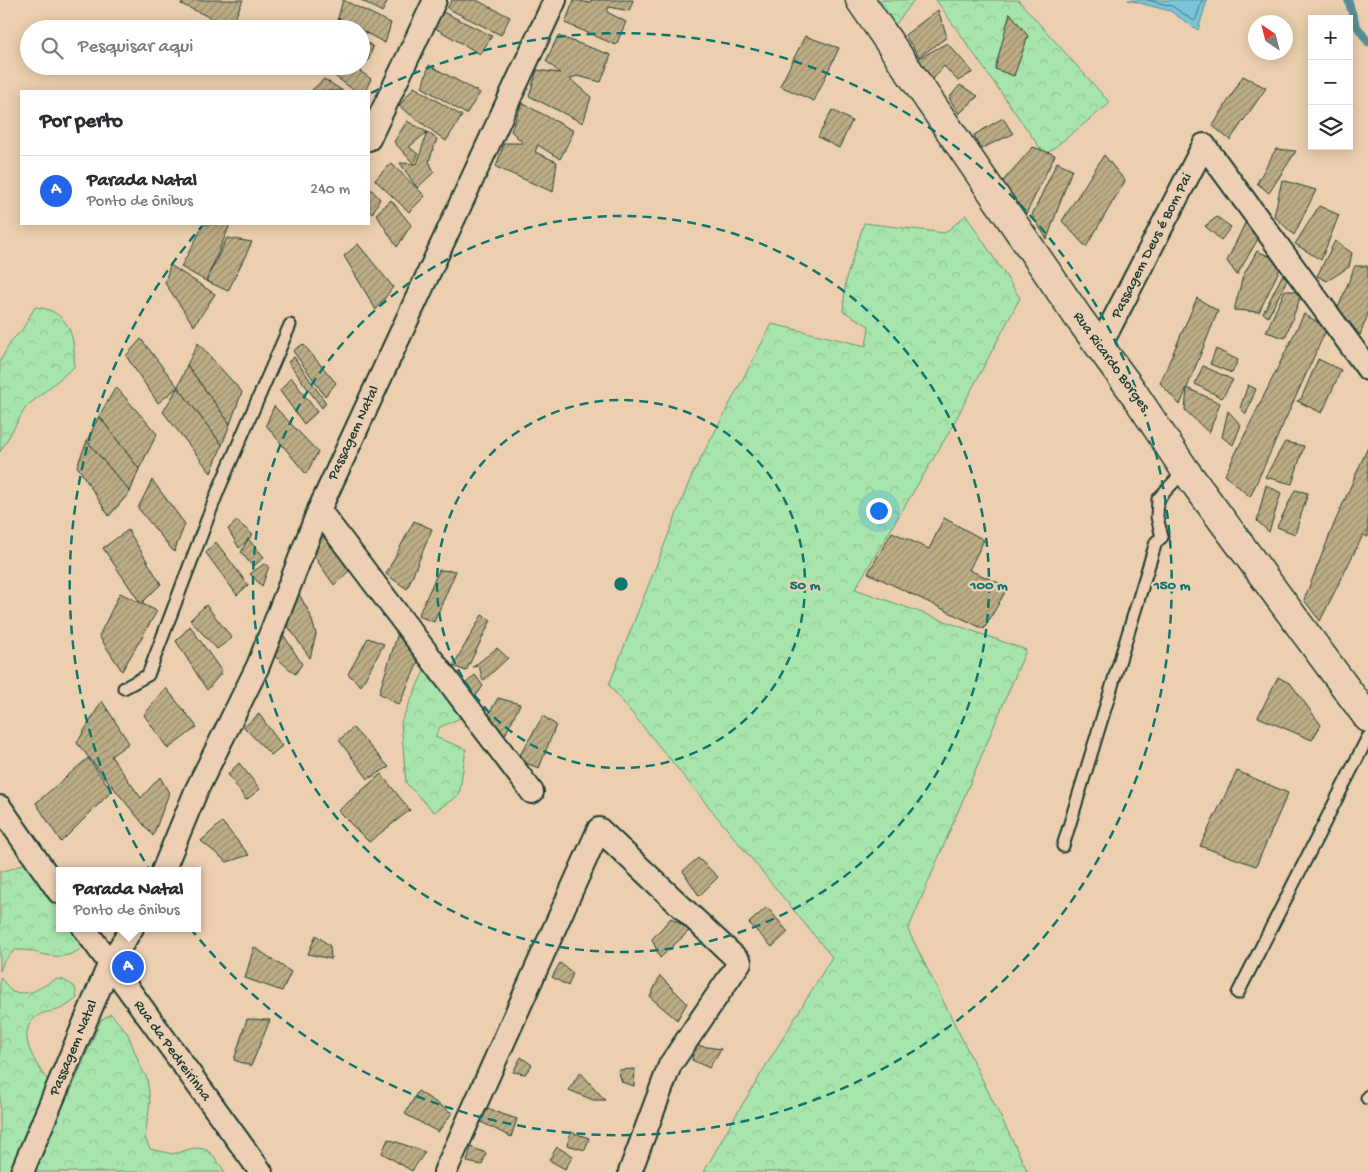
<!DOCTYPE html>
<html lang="pt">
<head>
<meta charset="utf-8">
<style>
  body { margin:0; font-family:"Gochi Hand",sans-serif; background:#f7f7f7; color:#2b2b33 }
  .controls { position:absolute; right:15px; top:15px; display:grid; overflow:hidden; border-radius:0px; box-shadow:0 2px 12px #0003 }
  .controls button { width:45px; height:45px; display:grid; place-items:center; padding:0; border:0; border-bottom:1px solid #e1e1e2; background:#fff; color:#2b2b33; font:25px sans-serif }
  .compass { position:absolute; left:1248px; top:15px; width:45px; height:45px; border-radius:50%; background:#fff; box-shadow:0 2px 12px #0003; rotate:325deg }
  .you { position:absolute; left:878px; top:510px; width:18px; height:18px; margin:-12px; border:4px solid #fff; border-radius:50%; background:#1a73e8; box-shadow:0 0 0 8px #1a73e833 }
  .badge { display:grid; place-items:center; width:32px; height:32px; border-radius:50%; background:#2563eb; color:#fff; font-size:16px; font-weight:700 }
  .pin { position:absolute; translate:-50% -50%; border:2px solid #fff; box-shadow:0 1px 5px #0006 }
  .popup { position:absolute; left:56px; top:867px; width:145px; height:65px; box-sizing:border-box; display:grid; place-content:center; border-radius:0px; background:#fff; filter:drop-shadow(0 1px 4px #0005); font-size:16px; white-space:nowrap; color:#7c7c81 }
  .popup b { font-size:19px; color:#2b2b33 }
  .popup::after { content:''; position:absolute; left:50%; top:100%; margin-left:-10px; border:10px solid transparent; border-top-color:#fff }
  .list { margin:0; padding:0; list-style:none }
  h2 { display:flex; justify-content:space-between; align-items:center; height:65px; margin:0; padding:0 20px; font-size:21px }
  h2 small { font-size:16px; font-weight:400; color:#7c7c81 }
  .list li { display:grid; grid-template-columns:32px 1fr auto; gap:15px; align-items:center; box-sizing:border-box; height:70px; padding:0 20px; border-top:1px solid #e1e1e2 }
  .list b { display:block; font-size:19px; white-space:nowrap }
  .list p { margin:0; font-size:16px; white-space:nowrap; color:#7c7c81 }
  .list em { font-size:16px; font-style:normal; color:#7c7c81 }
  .icon { flex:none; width:28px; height:28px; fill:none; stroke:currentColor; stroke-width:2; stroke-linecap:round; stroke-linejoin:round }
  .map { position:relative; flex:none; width:1368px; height:1172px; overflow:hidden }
  .search { position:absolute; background:#fff; box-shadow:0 2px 12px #0003; left:20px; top:20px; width:350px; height:55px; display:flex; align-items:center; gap:12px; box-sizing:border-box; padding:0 18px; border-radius:28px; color:#7c7c81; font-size:19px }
  .panel { position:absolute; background:#fff; box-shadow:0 2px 12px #0003; left:20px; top:90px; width:350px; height:135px; border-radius:0px }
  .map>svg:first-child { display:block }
  .forest { fill:url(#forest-crowns); stroke:#649170 }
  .water { fill:#7ac5da; stroke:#568f98 }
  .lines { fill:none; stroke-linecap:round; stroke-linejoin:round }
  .shore { stroke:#437376; stroke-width:1 }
  .stream { stroke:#568f98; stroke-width:8 }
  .building { fill:url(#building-hatch); stroke:#1f3d34 }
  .lane-casing { stroke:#1f3d34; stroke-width:15 }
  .street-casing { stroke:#1f3d34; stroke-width:26 }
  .secondary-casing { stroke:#1f3d34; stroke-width:31 }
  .lane { stroke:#edd0b3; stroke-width:11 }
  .street { stroke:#edd0b3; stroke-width:22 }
  .secondary { stroke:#edd0b3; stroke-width:28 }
  .ring { fill:none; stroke:#0f766e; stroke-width:2.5; stroke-dasharray:9 6 }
  .labels { text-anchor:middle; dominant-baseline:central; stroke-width:4.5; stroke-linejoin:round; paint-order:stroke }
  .street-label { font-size:15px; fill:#1f3d34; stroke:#edd0b3 }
  .centre { fill:#0f766e; stroke:#edd0b3; stroke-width:2.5 }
  .ring-label { font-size:15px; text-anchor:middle; font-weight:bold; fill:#0f766e; stroke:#edd0b3; stroke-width:4.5; stroke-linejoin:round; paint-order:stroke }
</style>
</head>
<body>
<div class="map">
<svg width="1368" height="1172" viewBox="0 0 1368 1172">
  <defs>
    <pattern id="forest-crowns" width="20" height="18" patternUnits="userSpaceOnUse" patternTransform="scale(1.25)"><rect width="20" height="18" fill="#a8e5ac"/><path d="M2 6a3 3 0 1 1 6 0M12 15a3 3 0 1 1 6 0" fill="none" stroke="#90c595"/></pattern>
    <pattern id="building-hatch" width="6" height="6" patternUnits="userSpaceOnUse" patternTransform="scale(1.25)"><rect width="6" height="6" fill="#bdad85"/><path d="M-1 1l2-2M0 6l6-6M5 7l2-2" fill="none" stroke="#998e6e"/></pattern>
  </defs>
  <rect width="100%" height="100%" fill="#ebcfae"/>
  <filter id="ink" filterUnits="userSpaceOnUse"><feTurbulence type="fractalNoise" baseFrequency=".02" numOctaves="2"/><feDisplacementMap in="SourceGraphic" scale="10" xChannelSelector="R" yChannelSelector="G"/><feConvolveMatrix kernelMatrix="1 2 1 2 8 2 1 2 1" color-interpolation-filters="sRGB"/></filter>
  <g filter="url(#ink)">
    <g class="forest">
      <polygon points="863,0 914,0 886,37"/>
      <polygon points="936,0 1018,0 1110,103 1045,155"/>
      <polygon points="966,215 1020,298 948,434 855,589 1026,650 908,930 1028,1172 704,1172 730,1125 832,957 609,685 692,475 772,324 866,346 869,326 843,311 846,279 864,223 945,233"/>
      <path d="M35 307C69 310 76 337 74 367L26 407 0 452V361L12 340 22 330Z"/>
      <polygon points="428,662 465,716 440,727 435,737 466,749 459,795 434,812 406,783 401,722"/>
      <path d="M34 860 47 861 63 871H59V928H98C85 949 72 960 46 955 41 955 36 951 31 951 26 950 20 950 15 950L4 961 0 971V871L8 870Z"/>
      <path d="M0 977 12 992C20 993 29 994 36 990 54 982 55 972 75 987L77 998C70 1004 63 1009 54 1011 51 1012 46 1012 43 1013 5 1030 44 1075 58 1094L69 1095 101 1020 111 1014 128 1034 141 1068 147 1078 150 1102 145 1138 150 1149 173 1154 194 1148 205 1149 213 1155 225 1172H0Z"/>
    </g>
    <polygon class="water" points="1128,0 1207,0 1198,30 1170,11"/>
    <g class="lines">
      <polyline class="shore" points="1148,0 1172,6 1194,21 1196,19 1202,0"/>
      <polyline class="stream" points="1348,0 1356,25 1368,42"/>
    </g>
    <g class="building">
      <polygon points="183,0 243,0 231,27 181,4"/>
      <polygon points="343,0 391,23 385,43 361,30 361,29 338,18"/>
      <polygon points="361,0 388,0 382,12"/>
      <polygon points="452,0 476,0 510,17 501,35 447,8"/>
      <polygon points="574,0 590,3 591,0 633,0 629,11 609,7 607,12 626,22 616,45 565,23"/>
      <polygon points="938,10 947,37 919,57 905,35"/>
      <polygon points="441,11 492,36 480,54 435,28"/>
      <polygon points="1010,13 1028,36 1014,76 995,69"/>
      <polygon points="338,18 351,29 333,29"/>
      <polygon points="558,36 611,55 601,82 577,76 570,79 591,97 583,123 529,96 537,70 560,73 546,61"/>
      <polygon points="805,36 839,48 814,101 780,86"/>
      <polygon points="361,38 373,47 368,61 361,58"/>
      <polygon points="947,43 973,72 958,81 944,66 933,79 914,61"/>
      <polygon points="429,65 480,93 466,114 422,87"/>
      <polygon points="326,66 353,66 371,79 365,91 355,91 325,69"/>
      <polygon points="1243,76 1266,88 1230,140 1213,126"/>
      <polygon points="324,79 343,91 311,91"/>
      <polygon points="960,85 978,96 959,114 949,98"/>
      <polygon points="414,87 462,116 446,141 399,106"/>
      <polygon points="522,103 574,131 560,159 538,145 535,152 557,162 553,192 496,167 504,143 523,143 511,131"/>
      <polygon points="832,110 852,121 839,148 818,137"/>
      <polygon points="1003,118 1013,134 980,149 974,135"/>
      <polygon points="407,121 427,132 409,147 418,154 414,164 394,142"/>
      <polygon points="427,132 437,139 429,161 434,172 417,188 400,163 417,164"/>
      <polygon points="1033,147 1055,155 1026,214 1002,182"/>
      <polygon points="1276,149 1296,151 1269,193 1257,183"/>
      <polygon points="1104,155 1125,181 1086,247 1062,221"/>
      <polygon points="1057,162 1072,169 1047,239 1032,215"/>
      <polygon points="391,163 425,196 409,212 375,180"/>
      <polygon points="1282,180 1316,190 1294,235 1274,216"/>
      <polygon points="369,187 380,199 372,214 369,210"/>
      <polygon points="391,200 411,225 397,247 376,214"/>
      <polygon points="1319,206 1339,215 1321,260 1295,244"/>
      <polygon points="1217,217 1231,227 1221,240 1205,226"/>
      <polygon points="1247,219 1262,232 1237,275 1227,261"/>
      <polygon points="204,224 227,224 229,227 206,281 181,267"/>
      <polygon points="227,238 252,242 228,291 206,281"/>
      <polygon points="1335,241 1352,253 1349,267 1327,281 1317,276"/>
      <polygon points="358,244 393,287 376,310 344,256"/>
      <polygon points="1257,251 1283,262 1259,312 1234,310 1243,276"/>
      <polygon points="170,265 215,294 194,326 165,283"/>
      <polygon points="1355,266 1368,266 1368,314 1360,335 1338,308"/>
      <polygon points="1283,274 1287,280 1268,317 1263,313"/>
      <polygon points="1285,290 1302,293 1285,338 1266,332"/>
      <polygon points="1197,298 1218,311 1180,405 1160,383"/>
      <polygon points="1304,314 1327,328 1250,497 1225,475"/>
      <polygon points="141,339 178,387 158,403 126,356"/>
      <polygon points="198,343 242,392 230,424 187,365"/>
      <polygon points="303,344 336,383 325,396 293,351"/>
      <polygon points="1216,349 1238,360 1232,373 1210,364"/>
      <polygon points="294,357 326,403 322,408 288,362"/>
      <polygon points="1318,359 1341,370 1322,413 1297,401 1301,399"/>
      <polygon points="187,365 230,424 222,445 178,387"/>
      <polygon points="1203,366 1233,380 1222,398 1195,384"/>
      <polygon points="291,377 317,412 304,424 280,391"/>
      <polygon points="1248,385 1256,389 1246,414 1240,408"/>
      <polygon points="116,387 157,434 139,469 99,416"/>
      <polygon points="178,387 222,445 211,473 163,412"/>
      <polygon points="1187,388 1220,403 1209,433 1185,410"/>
      <polygon points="274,406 318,452 306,474 266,425"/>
      <polygon points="1228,411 1241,425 1233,445 1222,437"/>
      <polygon points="99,416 139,469 130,492 87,441"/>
      <polygon points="87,441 130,492 109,516 77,466"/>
      <polygon points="1285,442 1304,446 1292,484 1265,477"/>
      <polygon points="1368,447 1368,537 1363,535 1320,621 1304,600 1334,524"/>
      <polygon points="152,480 185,524 174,552 138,508"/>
      <polygon points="1266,485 1281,493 1269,532 1257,521"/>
      <polygon points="1295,490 1308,493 1295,534 1277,527"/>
      <polygon points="944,518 984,540 969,570 1008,587 984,629 868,573 892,532 929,549"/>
      <polygon points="237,521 253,535 239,548 228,529"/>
      <polygon points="414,521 432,529 407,589 386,574"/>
      <polygon points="320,528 349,571 334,585 307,546"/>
      <polygon points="128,530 161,584 141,604 103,548"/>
      <polygon points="248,539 264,557 253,567 241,552"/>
      <polygon points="216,542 248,585 237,595 206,553"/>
      <polygon points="264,564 269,566 262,586 250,574"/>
      <polygon points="439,570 456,571 434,622 418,616"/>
      <polygon points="120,593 157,611 122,671 99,636"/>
      <polygon points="299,594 310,614 316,634 310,658 285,622"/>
      <polygon points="206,605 232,638 217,649 190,620"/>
      <polygon points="482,615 491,620 466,671 453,666"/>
      <polygon points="190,626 222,672 207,690 176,641"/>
      <polygon points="279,628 302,664 295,674 269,651"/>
      <polygon points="399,630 420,658 399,705 379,693"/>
      <polygon points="368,638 384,644 361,686 348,674"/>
      <polygon points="497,648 508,658 483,681 479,666 473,667"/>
      <polygon points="475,675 483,686 472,701 462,687"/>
      <polygon points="1278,677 1291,684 1321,725 1312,740 1258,717"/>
      <polygon points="166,688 197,727 168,749 144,715"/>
      <polygon points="498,698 520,704 504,737 486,719"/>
      <polygon points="102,701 129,743 111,756 141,798 160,777 169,793 153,836 77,743"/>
      <polygon points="259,714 282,746 271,755 244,727"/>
      <polygon points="543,716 556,725 539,768 517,760"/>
      <polygon points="353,728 389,767 368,779 339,740"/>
      <polygon points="88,758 112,791 61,842 36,803"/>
      <polygon points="239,763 260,789 246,800 228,774"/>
      <polygon points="1237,771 1288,793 1256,866 1200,846"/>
      <polygon points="381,774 410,810 369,842 338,811"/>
      <polygon points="222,822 249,855 227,862 201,841"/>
      <polygon points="698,858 718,877 699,896 683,871"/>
      <polygon points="767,907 788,932 772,947 749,923"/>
      <polygon points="671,918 690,930 660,958 652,939"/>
      <polygon points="316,935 330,946 331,959 308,954"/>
      <polygon points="254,947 291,972 282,991 245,978"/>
      <polygon points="560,963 573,973 568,986 552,977"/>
      <polygon points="660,976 687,1003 677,1020 650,997"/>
      <polygon points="247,1019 270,1020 251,1066 234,1060"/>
      <polygon points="694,1045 721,1049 709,1068 692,1060"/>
      <polygon points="521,1057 532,1065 525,1074 513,1072"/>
      <polygon points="635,1069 634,1086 622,1082 618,1070"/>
      <polygon points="580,1072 605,1100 593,1100 569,1090"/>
      <polygon points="418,1091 452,1113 438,1132 405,1114"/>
      <polygon points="487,1109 517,1119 511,1137 481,1122"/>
      <polygon points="571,1132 589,1138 585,1150 567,1145"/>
      <polygon points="388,1139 425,1152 412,1171 382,1153"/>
      <polygon points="471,1147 486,1153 482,1165 467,1162"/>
      <polygon points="557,1147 573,1156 565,1169 549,1160"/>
    </g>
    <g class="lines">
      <g class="lane-casing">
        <g id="lane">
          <polyline points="124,688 148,675 218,491 290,325"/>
          <polyline points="1063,846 1156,542 1162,537 1157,517 1158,499 1185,470"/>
          <polyline points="1238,993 1368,737"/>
          <polyline points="1367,1098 1368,1096"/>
        </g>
      </g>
      <g class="street-casing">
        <g id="street">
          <polyline points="369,139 435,0"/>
          <polyline points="1100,346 1204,145 1368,369"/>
          <polyline points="319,510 532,792"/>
          <polyline points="0,807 59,892"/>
          <polyline points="163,871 197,789 258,666 319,510 555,0"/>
          <polyline points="84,928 261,1172"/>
          <polyline points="22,1172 109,965 132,928"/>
          <polyline points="445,1172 599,829 740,962 670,1065 630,1172"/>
        </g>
      </g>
      <g class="secondary-casing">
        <polyline id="secondary" points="860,0 1078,317 1131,389 1185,470 1368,718"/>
      </g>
      <use href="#lane" class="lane"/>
      <use href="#street" class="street"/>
      <use href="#secondary" class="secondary"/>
    </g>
  </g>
  <g class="ring">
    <circle cx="621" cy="584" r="184"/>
    <circle cx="621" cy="584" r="368"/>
    <path d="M371 93A551 551 0 1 1 202 226"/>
  </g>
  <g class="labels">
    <g class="street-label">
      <text transform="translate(1152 246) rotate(-63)">Passagem Deus é Bom Pai</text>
      <text transform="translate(1111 362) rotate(54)">Rua Ricardo Borges</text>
      <text transform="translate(354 433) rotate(-65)">Passagem Natal</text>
      <text transform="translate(74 1048) rotate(-67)">Passagem Natal</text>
      <text transform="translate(172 1051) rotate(54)">Rua da Pedreirinha</text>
    </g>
  </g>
  <circle cx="621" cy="584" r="8" class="centre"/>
  <g class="ring-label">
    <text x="805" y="589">50 m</text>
    <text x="989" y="589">100 m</text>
    <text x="1172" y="589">150 m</text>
  </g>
</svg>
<div class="controls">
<button>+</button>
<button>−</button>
<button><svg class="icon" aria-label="layers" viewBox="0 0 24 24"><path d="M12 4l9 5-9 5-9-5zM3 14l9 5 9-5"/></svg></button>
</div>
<svg class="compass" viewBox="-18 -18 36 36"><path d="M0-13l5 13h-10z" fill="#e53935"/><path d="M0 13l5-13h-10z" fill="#7c7c81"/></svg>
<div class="you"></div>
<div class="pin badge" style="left:128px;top:967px">A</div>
<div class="popup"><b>Parada Natal</b>Ponto de ônibus</div>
<div class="search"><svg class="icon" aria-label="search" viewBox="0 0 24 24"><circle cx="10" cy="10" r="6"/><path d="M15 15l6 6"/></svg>Pesquisar aqui</div>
<section class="panel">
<h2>Por perto<small></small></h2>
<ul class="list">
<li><span class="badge">A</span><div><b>Parada Natal</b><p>Ponto de ônibus</p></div><em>240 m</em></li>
</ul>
</section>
</div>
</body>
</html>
